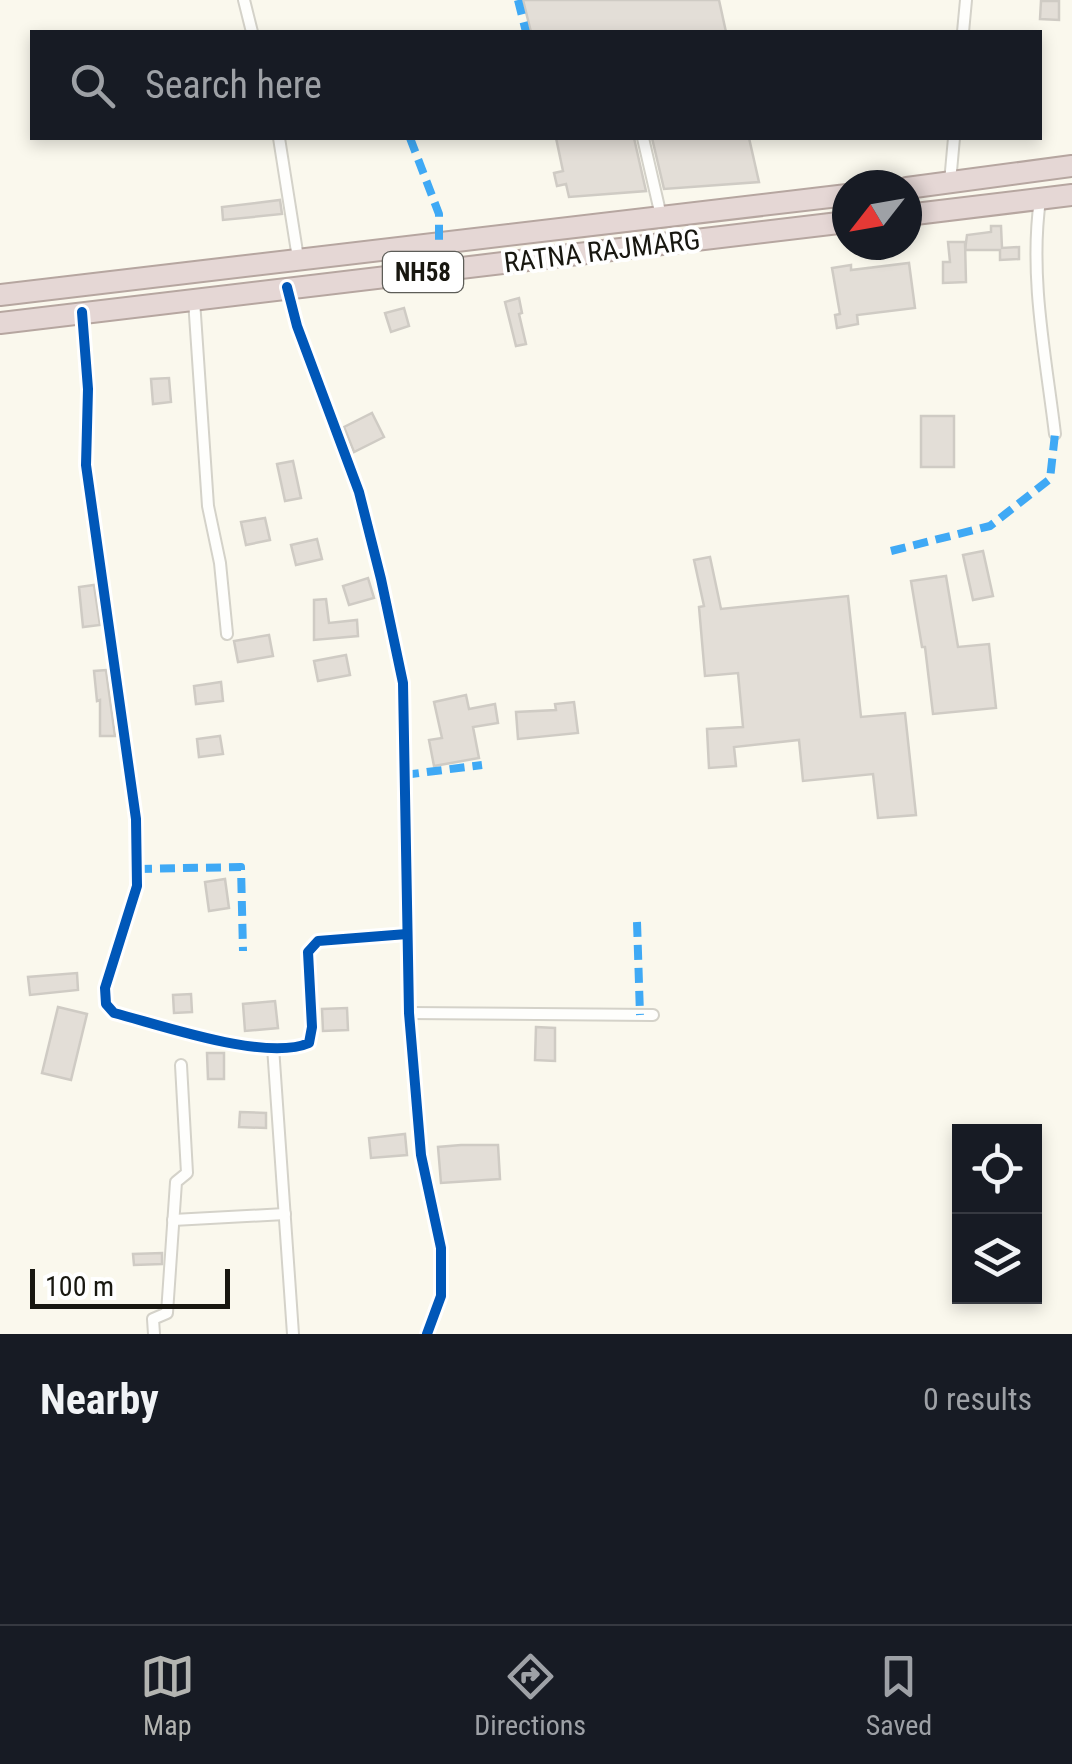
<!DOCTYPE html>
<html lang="en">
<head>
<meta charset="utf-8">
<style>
  body { margin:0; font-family:"Roboto Condensed",sans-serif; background:#20242c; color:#f1f3f6 }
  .controls { position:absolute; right:30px; bottom:30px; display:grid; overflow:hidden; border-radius:0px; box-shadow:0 5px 15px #0003 }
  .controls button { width:90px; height:90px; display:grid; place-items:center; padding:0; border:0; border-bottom:2px solid #363941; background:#171b24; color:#f1f3f6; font:50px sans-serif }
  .compass { position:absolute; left:832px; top:170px; width:90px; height:90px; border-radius:50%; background:#171b24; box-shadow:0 5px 15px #0003; rotate:239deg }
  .scale { position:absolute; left:30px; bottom:25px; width:200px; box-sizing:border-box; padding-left:10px; border:5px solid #181710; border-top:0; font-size:28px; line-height:35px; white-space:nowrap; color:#181710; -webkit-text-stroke:8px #fff; paint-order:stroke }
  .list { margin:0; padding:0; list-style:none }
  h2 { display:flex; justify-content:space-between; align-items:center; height:130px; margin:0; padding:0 40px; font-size:42px }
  h2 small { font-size:32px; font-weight:400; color:#9ea1a6 }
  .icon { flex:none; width:55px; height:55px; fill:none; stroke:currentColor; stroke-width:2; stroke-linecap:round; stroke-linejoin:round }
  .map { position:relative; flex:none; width:1072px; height:1334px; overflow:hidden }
  .search { position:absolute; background:#171b24; box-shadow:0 5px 15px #0003; left:30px; right:30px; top:30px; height:110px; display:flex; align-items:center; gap:25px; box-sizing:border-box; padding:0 35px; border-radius:0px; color:#9ea1a6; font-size:38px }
  .sheet { height:290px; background:#171b24 }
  nav { display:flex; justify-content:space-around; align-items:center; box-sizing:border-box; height:140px; border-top:2px solid #363941; background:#171b24; font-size:28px; color:#9ea1a6 }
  nav a { display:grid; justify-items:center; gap:5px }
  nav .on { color:#b3b4b1 }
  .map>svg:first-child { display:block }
  .building { fill:#e3ded7; stroke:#cfcbc4; stroke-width:2.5 }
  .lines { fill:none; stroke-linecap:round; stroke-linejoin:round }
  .street-casing { stroke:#d4d2c9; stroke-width:14 }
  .highway-casing { stroke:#b6a6a0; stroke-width:24 }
  .street { stroke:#fefefc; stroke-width:10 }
  .highway { stroke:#e5d7d5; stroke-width:20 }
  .quiet { stroke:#3fa9f5; stroke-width:8; stroke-dasharray:15 8; stroke-linecap:butt }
  .cycleway-casing { stroke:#fff; stroke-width:16 }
  .cycleway { stroke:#0057b8; stroke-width:10 }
  .labels { text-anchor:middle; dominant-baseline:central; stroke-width:8; stroke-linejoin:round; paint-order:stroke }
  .shield { fill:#fff; stroke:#5d5d58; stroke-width:2.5 }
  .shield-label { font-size:25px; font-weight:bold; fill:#181710 }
  .street-label { font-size:28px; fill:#181710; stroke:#fff }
</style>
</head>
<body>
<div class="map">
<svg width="1072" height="1334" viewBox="0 0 1072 1334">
  <rect width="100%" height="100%" fill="#faf8ed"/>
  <g class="building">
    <polygon points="523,0 719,0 726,32 531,32"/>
    <polygon points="1041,1 1059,1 1059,20 1040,19"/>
    <polygon points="556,138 634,138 646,191 569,197 566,184 557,186 554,173 563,171"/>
    <polygon points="652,138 749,138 759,182 664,189"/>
    <polygon points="280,200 282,214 223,220 222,207"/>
    <polygon points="991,226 1001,226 1002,248 1019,247 1019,259 1000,260 1000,250 965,250 967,235 991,232"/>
    <polygon points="948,242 965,242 966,282 943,283 943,262 950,262"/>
    <polygon points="909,263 915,308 857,315 858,324 837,328 835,315 840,314 832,268 851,265 851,270"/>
    <polygon points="519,298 522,313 519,314 526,344 516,346 505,302"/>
    <polygon points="404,308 409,326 391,332 385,313"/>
    <polygon points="169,378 171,402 153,404 151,379"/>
    <polygon points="372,413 384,437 354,452 344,427"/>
    <rect x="921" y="416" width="33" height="51"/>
    <polygon points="293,461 301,498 285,501 277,464"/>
    <polygon points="265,518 270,540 246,545 241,522"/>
    <polygon points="317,539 322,559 296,565 291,545"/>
    <polygon points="983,551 993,596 973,600 963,555"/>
    <polygon points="710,557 721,609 848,596 861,717 905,713 916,815 878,818 873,774 803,781 799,740 734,747 736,766 709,768 707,729 743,727 738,673 705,676 699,607 704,606 694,560"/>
    <polygon points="946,576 958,647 989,644 996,708 933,714 925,647 922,647 911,581"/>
    <polygon points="368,578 374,598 349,605 343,586"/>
    <polygon points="94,585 100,625 83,627 79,587"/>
    <polygon points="326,599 329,623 357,620 358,636 314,640 314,600"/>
    <polygon points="269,635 273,656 238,662 234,641"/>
    <polygon points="346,655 350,675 318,681 314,661"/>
    <polygon points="106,670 115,736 100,736 100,700 97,701 94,671"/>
    <polygon points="221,682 223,701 196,704 194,686"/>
    <polygon points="466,695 469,709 495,704 498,723 473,727 479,758 434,766 429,740 442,738 434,702"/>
    <polygon points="574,702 578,733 518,739 516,712 556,710 555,704"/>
    <polygon points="220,736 223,754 199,757 197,739"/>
    <polygon points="225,879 229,908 209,911 205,882"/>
    <polygon points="77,973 78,990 30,995 28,977"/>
    <polygon points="191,994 192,1012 174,1013 173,995"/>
    <polygon points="275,1001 278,1028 245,1031 243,1004"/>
    <polygon points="58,1007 87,1014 71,1080 42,1073"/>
    <polygon points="347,1008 348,1030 323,1031 322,1009"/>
    <polygon points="536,1027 555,1028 555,1061 535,1060"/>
    <polygon points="207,1053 224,1053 224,1079 208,1079"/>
    <polygon points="240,1112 266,1113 266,1128 239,1127"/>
    <polygon points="405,1134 407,1155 371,1158 369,1138"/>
    <polygon points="461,1145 498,1145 500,1179 441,1183 438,1147"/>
    <polygon points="162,1253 162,1264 134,1265 133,1254"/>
  </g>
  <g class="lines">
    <g class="street-casing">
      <g id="street">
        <polyline points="244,0 252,32"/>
        <polyline points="963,32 966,0"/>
        <polyline points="279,138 298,258"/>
        <polyline points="643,138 661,216"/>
        <polyline points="950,182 954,138"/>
        <path d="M1040 200C1029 277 1046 358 1055 434"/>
        <polyline points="287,288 297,326 359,492 381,579 403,683 409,1013 421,1155 441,1248 441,1296 427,1334"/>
        <polyline points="194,300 208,506 220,563 227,634"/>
        <path d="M82 313 88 389 86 465 136 819 137 886 105 988 106 1004 114 1013C161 1025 266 1062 309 1043L312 1027 308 952 318 941 407 934"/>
        <polyline points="409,1013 653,1015"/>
        <polyline points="273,1047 293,1334"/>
        <polyline points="173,1220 285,1214"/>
        <polyline points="154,1334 153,1319 167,1313 176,1182 187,1173 181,1065"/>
      </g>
    </g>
    <g class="highway-casing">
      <g id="highway">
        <polyline points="907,188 1072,166"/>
        <polyline points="907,215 1072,195"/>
        <polyline points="0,295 847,195"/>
        <polyline points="0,323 847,222"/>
      </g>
    </g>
    <use href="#street" class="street"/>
    <use href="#highway" class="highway"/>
    <g class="quiet">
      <polyline points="518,0 526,32"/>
      <polyline points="410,138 439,214 439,242"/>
      <polyline points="891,551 990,526 1050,479 1055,434"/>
      <polyline points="404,775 482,765"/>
      <polyline points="137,869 241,867 243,951"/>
      <polyline points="637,922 640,1015"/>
    </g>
    <g class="cycleway-casing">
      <g id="cycleway">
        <polyline points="287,287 297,326 359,492 381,579 403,683 409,1013 421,1155 441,1248 441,1296 427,1334"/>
        <path d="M82 312 88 389 86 465 136 819 137 886 105 988 106 1004 114 1013C161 1025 266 1062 309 1043L312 1027 308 952 318 941 407 934"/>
      </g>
    </g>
    <use href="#cycleway" class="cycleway"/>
  </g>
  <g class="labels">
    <rect class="shield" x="383" y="252" width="80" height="40" rx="8"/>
    <g class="shield-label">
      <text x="423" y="272">NH58</text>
    </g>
    <g class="street-label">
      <text transform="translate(602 251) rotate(-7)">RATNA RAJMARG</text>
    </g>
  </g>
</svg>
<div class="controls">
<button><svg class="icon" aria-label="locate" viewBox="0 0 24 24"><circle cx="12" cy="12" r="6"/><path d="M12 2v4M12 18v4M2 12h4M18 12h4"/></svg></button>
<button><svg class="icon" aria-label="layers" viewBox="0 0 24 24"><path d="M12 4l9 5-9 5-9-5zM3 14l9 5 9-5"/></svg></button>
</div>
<svg class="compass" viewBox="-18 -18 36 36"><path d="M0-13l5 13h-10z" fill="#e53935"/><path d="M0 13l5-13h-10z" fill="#9ea1a6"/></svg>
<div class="scale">100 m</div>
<div class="search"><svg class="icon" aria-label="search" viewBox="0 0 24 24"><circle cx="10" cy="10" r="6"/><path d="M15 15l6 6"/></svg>Search here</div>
</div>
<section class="sheet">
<h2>Nearby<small>0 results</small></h2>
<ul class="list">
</ul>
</section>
<nav>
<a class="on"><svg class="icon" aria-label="map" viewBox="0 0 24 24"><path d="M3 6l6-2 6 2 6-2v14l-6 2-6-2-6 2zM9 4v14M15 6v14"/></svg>Map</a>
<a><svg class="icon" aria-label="directions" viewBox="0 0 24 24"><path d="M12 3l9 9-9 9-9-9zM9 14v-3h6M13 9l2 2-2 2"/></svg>Directions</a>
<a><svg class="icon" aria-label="saved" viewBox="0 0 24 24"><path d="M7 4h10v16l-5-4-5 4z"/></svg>Saved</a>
</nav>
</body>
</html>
